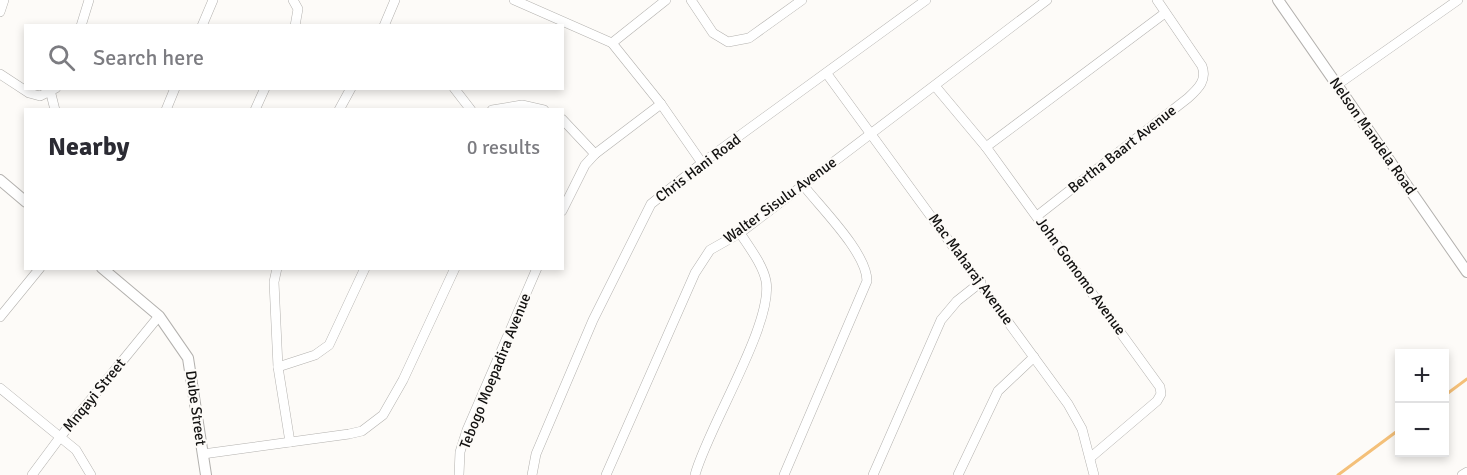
<!DOCTYPE html>
<html lang="en">
<head>
<meta charset="utf-8">
<style>
  body { margin:0; font-family:Signika,sans-serif; background:#f2f2f3; color:#2b2b33 }
  .controls { position:absolute; right:18px; bottom:18px; display:grid; overflow:hidden; border-radius:0px; box-shadow:0 3px 9px #0003 }
  .controls button { width:54px; height:54px; display:grid; place-items:center; padding:0; border:0; border-bottom:2px solid #e1e1e2; background:#fff; color:#2b2b33; font:30px sans-serif }
  .list { margin:0; padding:0; list-style:none }
  h2 { display:flex; justify-content:space-between; align-items:center; height:78px; margin:0; padding:0 24px; font-size:26px }
  h2 small { font-size:20px; font-weight:400; color:#7c7c81 }
  .icon { flex:none; width:33px; height:33px; fill:none; stroke:currentColor; stroke-width:2; stroke-linecap:round; stroke-linejoin:round }
  .map { position:relative; flex:none; width:1467px; height:475px; overflow:hidden }
  .search { position:absolute; background:#fff; box-shadow:0 3px 9px #0003; left:24px; top:24px; width:540px; height:66px; display:flex; align-items:center; gap:15px; box-sizing:border-box; padding:0 21px; border-radius:0px; color:#7c7c81; font-size:22px }
  .panel { position:absolute; background:#fff; box-shadow:0 3px 9px #0003; left:24px; top:108px; width:540px; height:162px; border-radius:0px }
  .map>svg:first-child { display:block }
  .lines { fill:none; stroke-linecap:round; stroke-linejoin:round }
  .stream { stroke:#f4c079; stroke-width:3 }
  .minor-casing { stroke:#b3b1ae; stroke-width:10 }
  .tertiary-casing { stroke:#b3b1ae; stroke-width:12 }
  .minor { stroke:#fff; stroke-width:9 }
  .tertiary { stroke:#fff; stroke-width:10 }
  .labels { text-anchor:middle; dominant-baseline:central; stroke-width:4.5; stroke-linejoin:round; paint-order:stroke }
  .street-label { font-size:15px; fill:#131211; stroke:#fdfbf8 }
</style>
</head>
<body>
<div class="map">
<svg width="1467" height="475" viewBox="0 0 1467 475">
  <rect width="100%" height="100%" fill="#fdfbf8"/>
  <g class="lines">
    <g class="stream">
      <polyline points="1444,396 1467,379"/>
      <polyline points="1338,475 1400,429"/>
    </g>
    <g class="minor-casing">
      <g id="minor">
        <polyline points="293,0 298,9 295,26"/>
        <polyline points="514,0 612,43 661,104 702,163"/>
        <polyline points="691,0 713,33 728,42 749,38 802,0"/>
        <polyline points="0,12 4,0"/>
        <polyline points="81,26 89,0"/>
        <polyline points="202,26 213,0"/>
        <polyline points="384,26 395,0"/>
        <polyline points="612,43 666,0"/>
        <polyline points="0,74 29,93 40,96 56,88"/>
        <polyline points="827,74 1068,404 1082,429 1094,475"/>
        <polyline points="1337,85 1458,0"/>
        <polyline points="935,86 986,147 1160,387 1161,394 1157,401 1090,458"/>
        <polyline points="454,88 471,110"/>
        <polyline points="51,94 55,110"/>
        <polyline points="166,110 175,88"/>
        <polyline points="255,110 265,88"/>
        <polyline points="339,110 351,88"/>
        <polyline points="492,110 522,105 544,110"/>
        <polyline points="562,119 595,154"/>
        <polyline points="986,147 1165,13"/>
        <polyline points="562,211 585,165 595,154 661,104"/>
        <path d="M1037 216 1188 98C1199 88 1207 80 1202 66L1157 0"/>
        <polyline points="277,268 274,282 278,367 290,442"/>
        <polyline points="0,317 40,268"/>
        <polyline points="278,367 315,355 329,345 365,268"/>
        <polyline points="0,388 76,450 91,475"/>
        <polyline points="203,454 349,434 362,431 383,415 403,380 455,268"/>
        <polyline points="32,475 61,436 159,316"/>
        <polyline points="459,475 460,452 467,430 537,268"/>
        <polyline points="532,475 536,454 593,320 651,204 702,163 926,0"/>
        <polyline points="606,475 695,273 710,250 740,233 1047,0"/>
        <path d="M695 475C707 429 774 323 766 281 763 265 749 247 740 233"/>
        <path d="M784 475 867 281C867 253 821 208 803 185"/>
        <polyline points="873,475 941,320 957,301 981,282"/>
        <polyline points="958,475 998,391 1034,357"/>
        <polyline points="1462,475 1467,472"/>
      </g>
    </g>
    <g class="tertiary-casing">
      <g id="tertiary">
        <polyline points="1278,0 1467,272"/>
        <polyline points="0,180 26,202"/>
        <polyline points="102,268 159,316 188,358 206,475"/>
      </g>
    </g>
    <use href="#minor" class="minor"/>
    <use href="#tertiary" class="tertiary"/>
  </g>
  <g class="labels">
    <g class="street-label">
      <text transform="translate(1373 136) rotate(55)">Nelson Mandela Road</text>
      <text transform="translate(1122 149) rotate(-38)">Bertha Baart Avenue</text>
      <text transform="translate(698 168) rotate(-37)">Chris Hani Road</text>
      <text transform="translate(780 200) rotate(-36)">Walter Sisulu Avenue</text>
      <text transform="translate(971 269) rotate(54)">Mac Maharaj Avenue</text>
      <text transform="translate(1081 276) rotate(54)">John Gomomo Avenue</text>
      <text transform="translate(495 371) rotate(-68)">Tebogo Moepadira Avenue</text>
      <text transform="translate(94 395) rotate(-51)">Mnqayi Street</text>
      <text transform="translate(196 408) rotate(82)">Dube Street</text>
    </g>
  </g>
</svg>
<div class="controls">
<button>+</button>
<button>−</button>
</div>
<div class="search"><svg class="icon" aria-label="search" viewBox="0 0 24 24"><circle cx="10" cy="10" r="6"/><path d="M15 15l6 6"/></svg>Search here</div>
<section class="panel">
<h2>Nearby<small>0 results</small></h2>
<ul class="list">
</ul>
</section>
</div>
</body>
</html>
